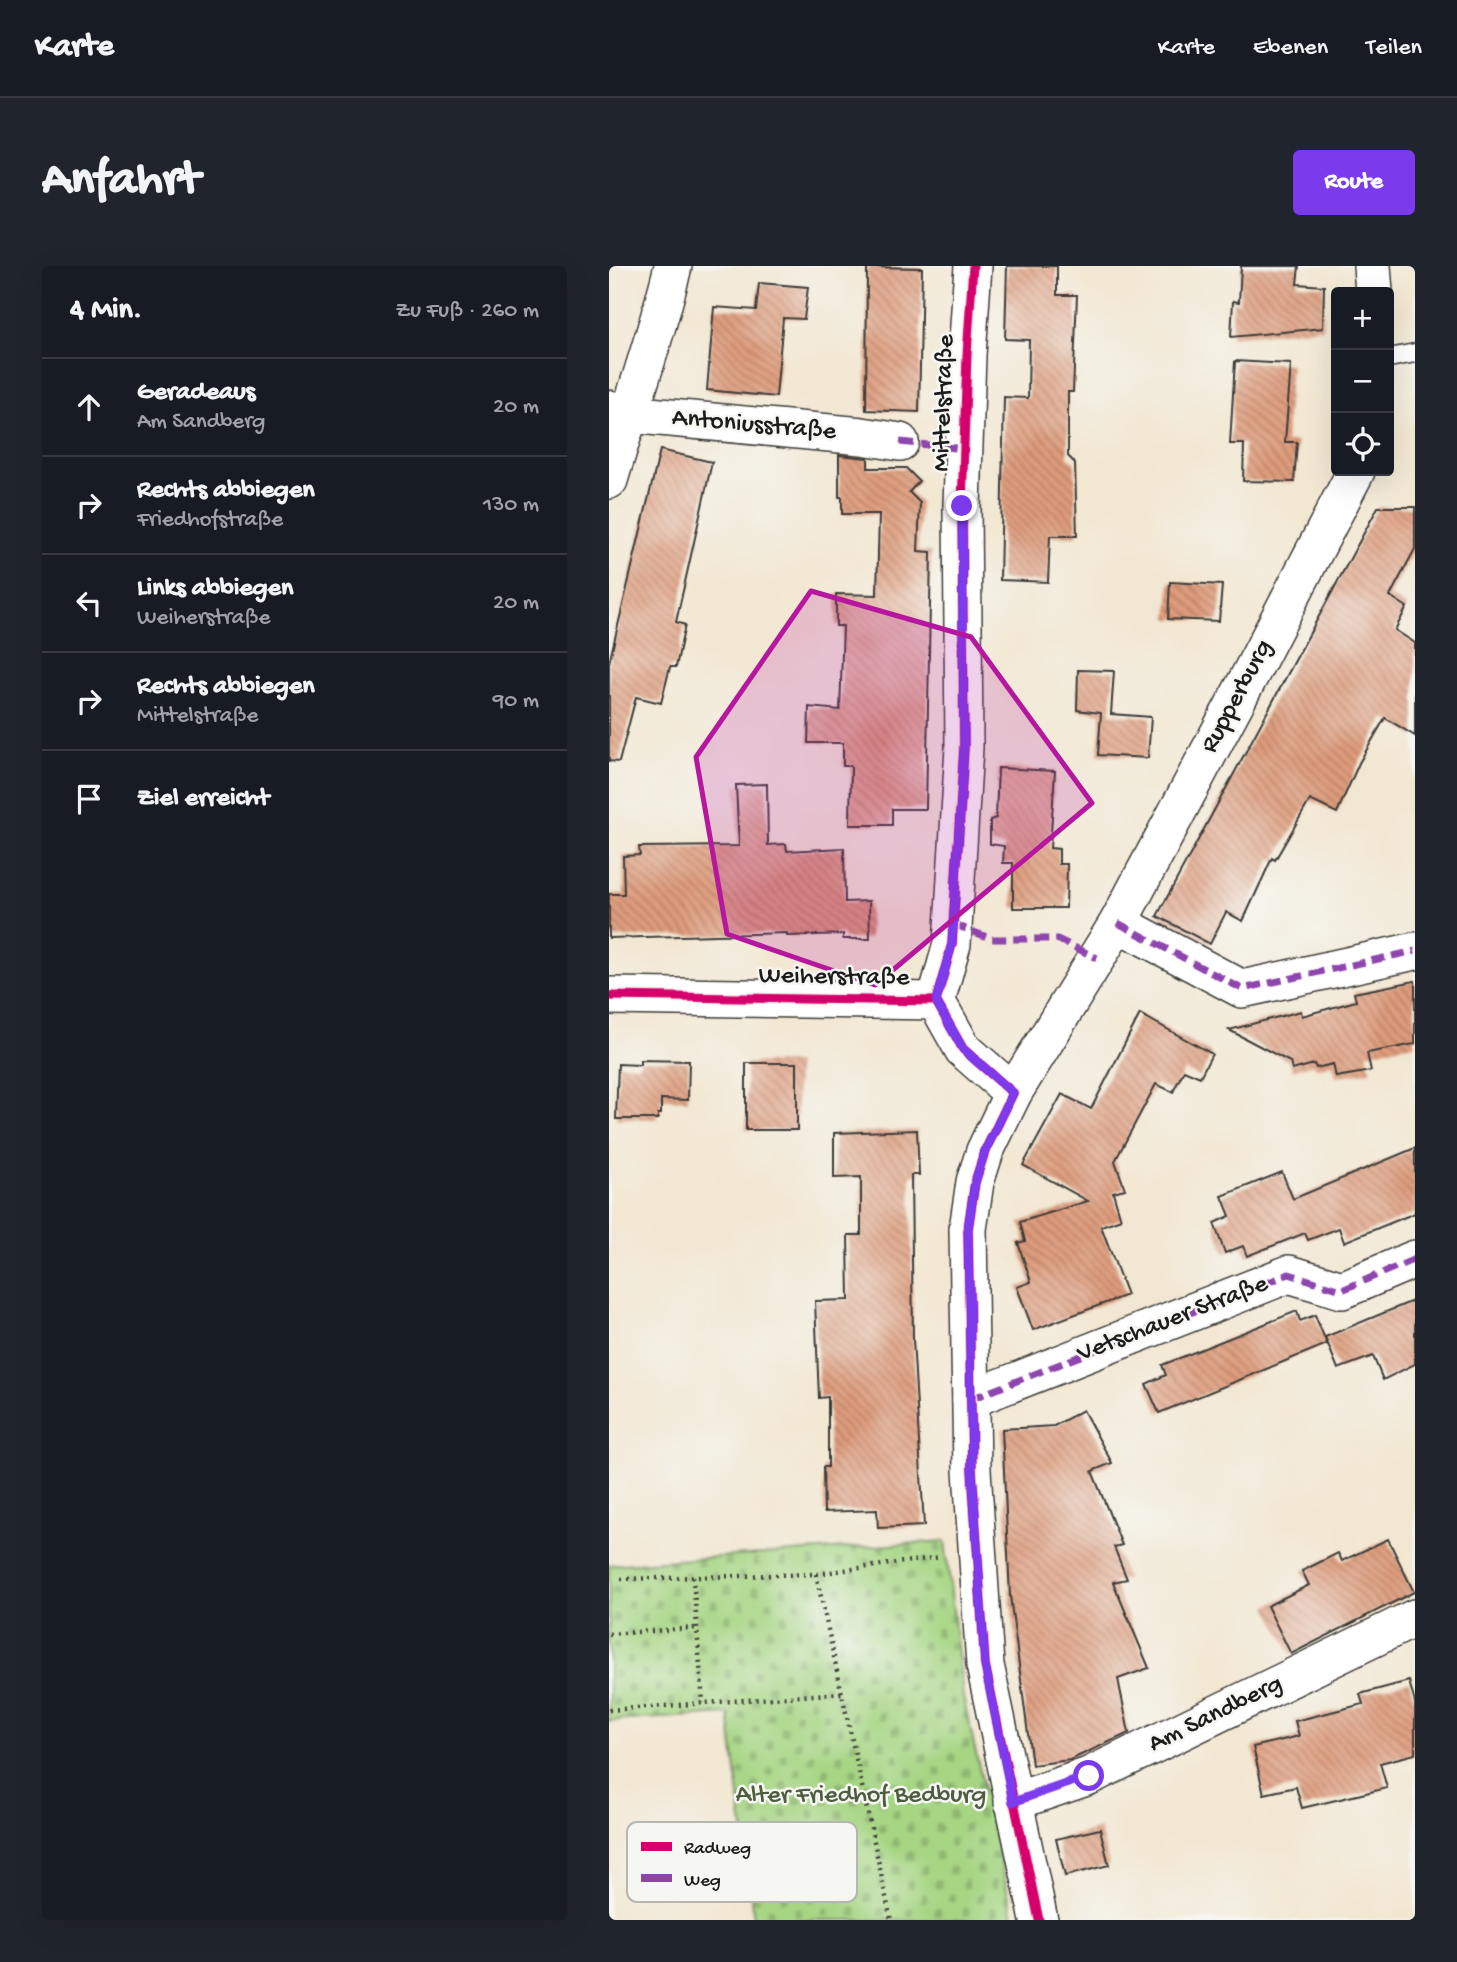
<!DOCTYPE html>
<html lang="de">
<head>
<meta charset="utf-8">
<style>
  body { margin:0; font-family:"Gochi Hand",sans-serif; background:#20242c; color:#f1f3f6 }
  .controls { position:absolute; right:21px; top:21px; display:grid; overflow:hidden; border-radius:7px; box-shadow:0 7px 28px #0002 }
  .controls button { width:63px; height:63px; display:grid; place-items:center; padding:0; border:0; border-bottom:2px solid #363941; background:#171b24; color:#f1f3f6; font:35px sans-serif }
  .stop { position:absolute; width:21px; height:21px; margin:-16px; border:5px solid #7c3aed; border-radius:50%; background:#fff }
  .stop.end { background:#7c3aed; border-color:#fff; box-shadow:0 2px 7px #0008 }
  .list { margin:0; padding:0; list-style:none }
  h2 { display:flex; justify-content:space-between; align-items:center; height:91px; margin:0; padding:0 28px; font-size:30px }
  h2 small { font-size:23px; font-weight:400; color:#9ea1a6 }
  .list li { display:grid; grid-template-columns:46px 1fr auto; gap:21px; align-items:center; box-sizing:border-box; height:98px; padding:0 28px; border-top:2px solid #363941 }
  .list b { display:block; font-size:26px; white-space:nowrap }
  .list p { margin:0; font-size:23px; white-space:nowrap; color:#9ea1a6 }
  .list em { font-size:23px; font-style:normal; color:#9ea1a6 }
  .icon { flex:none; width:38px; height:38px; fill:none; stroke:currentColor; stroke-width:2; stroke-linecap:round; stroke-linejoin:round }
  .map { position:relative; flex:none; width:806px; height:1654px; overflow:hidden; border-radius:7px }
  header { display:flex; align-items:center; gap:42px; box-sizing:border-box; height:98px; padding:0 35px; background:#171b24; border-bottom:2px solid #363941 }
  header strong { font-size:33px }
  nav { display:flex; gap:38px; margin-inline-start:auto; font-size:24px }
  .intro { display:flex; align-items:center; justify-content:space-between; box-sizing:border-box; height:168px; padding:0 42px }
  h1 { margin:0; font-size:49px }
  .button { padding:18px 32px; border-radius:7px; background:#7c3aed; color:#fff; font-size:24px; font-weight:700 }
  main { display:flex; gap:42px; padding:0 42px }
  aside { flex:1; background:#171b24; border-radius:7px; box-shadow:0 7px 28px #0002 }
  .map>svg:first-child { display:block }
  .cemetery { fill:url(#cemetery-stones); stroke:#617850; stroke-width:2 }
  .building { fill:url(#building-back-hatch) }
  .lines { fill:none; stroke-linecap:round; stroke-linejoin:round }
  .lane-casing { stroke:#3c3a37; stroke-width:21 }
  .street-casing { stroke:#3c3a37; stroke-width:40 }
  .path { stroke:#3c3a37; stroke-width:4.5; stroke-dasharray:2 5; stroke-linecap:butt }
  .lane { stroke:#fff; stroke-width:18 }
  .street { stroke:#fff; stroke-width:37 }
  .quiet { stroke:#8e44ad; stroke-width:7; stroke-dasharray:14 7; stroke-linecap:butt }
  .cycleway-casing { stroke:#f6f6f2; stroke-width:13 }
  .cycleway { stroke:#d6006c; stroke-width:9 }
  .route { stroke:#7c3aed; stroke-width:9 }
  .marked { fill:#b5179e; fill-opacity:0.2; stroke:#b5179e; stroke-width:5; stroke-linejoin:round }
  .labels { text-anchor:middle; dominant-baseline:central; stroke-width:5; stroke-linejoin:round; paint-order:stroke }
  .street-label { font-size:26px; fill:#1c1c1c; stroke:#f6f6f2 }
  .park-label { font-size:26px; fill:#4c5d40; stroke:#f6f6f2 }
  .key { fill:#f6f6f2; stroke:#b5b5b2; stroke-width:2 }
  .key-label { font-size:19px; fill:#1c1c1c }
</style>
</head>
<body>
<header>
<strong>Karte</strong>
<nav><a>Karte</a><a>Ebenen</a><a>Teilen</a></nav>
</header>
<div class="intro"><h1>Anfahrt</h1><a class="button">Route</a></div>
<main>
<aside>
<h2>4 Min.<small>Zu Fuß · 260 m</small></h2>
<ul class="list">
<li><svg class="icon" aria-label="ahead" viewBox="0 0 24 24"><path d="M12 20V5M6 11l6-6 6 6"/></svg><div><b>Geradeaus</b><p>Am Sandberg</p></div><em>20 m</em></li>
<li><svg class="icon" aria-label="right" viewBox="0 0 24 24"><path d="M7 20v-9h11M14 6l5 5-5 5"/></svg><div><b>Rechts abbiegen</b><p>Friedhofstraße</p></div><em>130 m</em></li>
<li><svg class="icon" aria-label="left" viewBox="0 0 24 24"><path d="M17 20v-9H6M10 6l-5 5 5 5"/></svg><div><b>Links abbiegen</b><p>Weiherstraße</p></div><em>20 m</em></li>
<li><svg class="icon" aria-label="right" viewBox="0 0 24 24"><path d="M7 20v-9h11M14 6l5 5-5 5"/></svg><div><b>Rechts abbiegen</b><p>Mittelstraße</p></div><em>90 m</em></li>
<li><svg class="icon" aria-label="arrive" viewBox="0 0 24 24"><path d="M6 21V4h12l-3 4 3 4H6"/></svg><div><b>Ziel erreicht</b></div></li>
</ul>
</aside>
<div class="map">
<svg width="806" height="1654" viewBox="0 0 806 1654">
  <defs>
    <pattern id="cemetery-stones" width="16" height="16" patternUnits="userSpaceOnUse" patternTransform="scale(1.75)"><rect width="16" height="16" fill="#a6d583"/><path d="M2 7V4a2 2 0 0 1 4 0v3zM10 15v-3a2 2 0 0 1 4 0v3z" fill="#8eb671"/></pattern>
    <pattern id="building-back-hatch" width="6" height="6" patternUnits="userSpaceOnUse" patternTransform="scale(1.75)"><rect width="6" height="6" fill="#de9b7b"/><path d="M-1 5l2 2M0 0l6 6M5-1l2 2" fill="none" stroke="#b37e64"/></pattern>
  </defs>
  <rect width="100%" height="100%" fill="#f6f6f2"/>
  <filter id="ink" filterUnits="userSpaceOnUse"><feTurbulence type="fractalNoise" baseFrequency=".0143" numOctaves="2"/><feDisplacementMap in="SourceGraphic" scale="14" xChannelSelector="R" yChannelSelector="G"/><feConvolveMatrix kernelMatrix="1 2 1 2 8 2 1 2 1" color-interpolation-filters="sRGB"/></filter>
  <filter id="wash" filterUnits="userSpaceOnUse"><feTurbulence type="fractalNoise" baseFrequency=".00686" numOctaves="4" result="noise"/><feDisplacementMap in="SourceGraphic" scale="28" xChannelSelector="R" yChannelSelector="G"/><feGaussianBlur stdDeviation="1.57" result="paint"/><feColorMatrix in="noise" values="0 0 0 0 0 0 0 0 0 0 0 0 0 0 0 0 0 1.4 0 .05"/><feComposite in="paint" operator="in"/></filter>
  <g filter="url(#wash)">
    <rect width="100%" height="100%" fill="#f2e7d2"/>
    <polygon class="cemetery" points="336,1275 354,1431 405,1654 145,1654 120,1448 0,1455 0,1299"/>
    <g id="blocks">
      <g class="building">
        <polygon points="398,0 448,0 448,29 468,29 464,126 459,126 459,190 466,197 468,270 441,270 439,316 391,314 395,131 419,132 420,74 396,73"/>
        <polygon points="632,0 690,0 688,18 715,20 714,62 622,71 624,35 630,36"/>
        <polygon points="258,1 313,2 310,146 257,144"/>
        <polygon points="150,17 199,21 195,53 174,52 167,131 98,124 105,41 147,44"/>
        <polygon points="626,95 682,98 676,176 688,176 685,216 634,215 635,178 621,178"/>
        <polygon points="51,184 103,196 67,356 76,359 67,401 61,401 52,437 27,431 10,496 0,495 0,397"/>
        <polygon points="230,189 259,192 259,202 297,202 310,215 300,226 311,237 309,285 322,286 317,543 283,543 283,559 241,559 242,500 234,500 234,477 199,477 200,441 231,444 234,360 227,360 227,328 268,329 270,248 233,248 233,231 230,231"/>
        <polygon points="769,241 806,241 806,283 781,330 798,341 786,364 806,377 806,470 776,452 750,497 728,547 701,534 666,594 663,592 634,655 617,646 601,678 548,650"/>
        <polygon points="561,316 613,319 610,355 559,353"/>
        <polygon points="469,404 505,405 502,448 542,451 539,492 489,489 492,447 468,444"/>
        <polygon points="389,502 446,505 441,582 450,583 450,598 458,598 457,642 404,642 404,597 394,597 395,580 381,578 381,554 387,552"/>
        <polygon points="158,518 159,579 177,578 178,585 235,582 236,636 260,635 261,673 234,673 234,668 178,670 178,667 0,672 0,628 15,628 14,590 31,589 30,581 130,580 127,519"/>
        <polygon points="806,715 806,778 758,787 762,805 727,811 724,798 707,802 705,798 683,804 681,796 620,764 692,745 693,750 747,735 745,727"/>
        <polygon points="531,748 603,788 591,811 575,804 564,826 547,818 506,895 516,923 504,926 512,953 492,960 518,1029 424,1064 408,1021 422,1016 409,977 416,975 411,956 479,935 414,899 453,828 482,843"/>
        <polygon points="31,794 80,795 79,834 52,833 52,848 49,848 49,853 7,853 9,798 31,799"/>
        <rect x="137" y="797" width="51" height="67"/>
        <polygon points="308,864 310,909 302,909 304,1073 315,1260 269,1262 268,1244 215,1246 214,1201 219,1201 219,1131 210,1132 206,1035 240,1034 239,969 252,969 252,911 225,912 225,867"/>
        <polygon points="806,882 806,947 735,976 730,962 699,974 696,967 638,990 634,980 616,987 605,957 621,950 613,930 673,906 684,933"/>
        <polygon points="806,1034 806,1098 774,1114 764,1090 729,1103 716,1071"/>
        <polygon points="688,1045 691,1055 706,1049 718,1078 550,1147 537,1118 557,1109 553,1099"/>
        <polygon points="474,1144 503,1197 483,1205 513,1279 505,1281 518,1313 504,1316 540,1402 509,1413 520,1467 461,1494 423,1499 401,1330 393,1163 445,1160"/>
        <polygon points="779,1273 805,1326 682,1388 658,1340 700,1319 693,1305 729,1287 733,1295"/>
        <polygon points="800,1415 806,1437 806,1488 771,1497 778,1522 693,1542 687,1521 655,1528 644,1481 690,1470 686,1455 754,1438 751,1428"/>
        <polygon points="491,1563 500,1599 456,1610 447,1573"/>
      </g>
    </g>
  </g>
  <g filter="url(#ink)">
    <use href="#blocks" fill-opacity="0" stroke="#3c3a37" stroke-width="2"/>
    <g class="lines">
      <g class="lane-casing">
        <polyline id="lane" points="780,92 806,87"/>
      </g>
      <g class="street-casing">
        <g id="street">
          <polyline points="763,0 765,26"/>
          <polyline points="0,143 19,148 253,170 291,176"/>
          <path d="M0 214C21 142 47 73 64 0"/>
          <polyline points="509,657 633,723 806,685"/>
          <polyline points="0,730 327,735 354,783 404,827"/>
          <polyline points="327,735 343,678 355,482 353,240 358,89 364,0"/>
          <polyline points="362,1133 680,1008 733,1024 806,993"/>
          <polyline points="404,1536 480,1510 806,1352"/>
          <polyline points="430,1654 376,1399 363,1204 359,963 366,916 376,885 404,827 509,657 641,409 747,205"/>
        </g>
      </g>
      <g class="path">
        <polyline points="207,1308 282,1654"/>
        <polyline points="84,1311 94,1437"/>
        <polyline points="12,1313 207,1308 332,1291"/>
        <polyline points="0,1368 86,1362"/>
        <polyline points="0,1444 233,1427"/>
      </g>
      <use href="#lane" class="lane"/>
      <use href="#street" class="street"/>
      <g class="quiet">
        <polyline points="291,176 355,183"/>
        <polyline points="509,657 633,723 806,685"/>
        <polyline points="344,658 383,673 448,673 488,692"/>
        <polyline points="362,1133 680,1008 733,1024 806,993"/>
      </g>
      <g class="cycleway-casing">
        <g id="cycleway">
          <polyline points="0,730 327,735 354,783 404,827 376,885 366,916 359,963 363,1204 376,1399 430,1654"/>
          <polyline points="327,735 343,678 355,482 353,240 358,89 364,0"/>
        </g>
      </g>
      <use href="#cycleway" class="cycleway"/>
    </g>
  </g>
  <g class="lines" filter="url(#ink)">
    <polyline class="route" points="353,240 355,482 343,678 327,735 354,783 404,827 376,885 366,916 359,963 363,1204 376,1399 404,1536 480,1510"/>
  </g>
  <path class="marked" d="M202 325 362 371 483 537 266 719 118 668 87 491Z"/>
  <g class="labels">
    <g class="street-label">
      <text transform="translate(336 137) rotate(-88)">Mittelstraße</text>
      <text transform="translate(145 160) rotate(5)">Antoniusstraße</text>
      <text transform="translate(629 431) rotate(-62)">Rupperburg</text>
      <text transform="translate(225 712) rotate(1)">Weiherstraße</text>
      <text transform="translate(564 1054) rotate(-21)">Vetschauer Straße</text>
      <text transform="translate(607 1449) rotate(-26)">Am Sandberg</text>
    </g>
    <g class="park-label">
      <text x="252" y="1530">Alter Friedhof Bedburg</text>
    </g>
  </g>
  <rect x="18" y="1556" width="230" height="80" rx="10" class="key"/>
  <rect x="32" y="1576" width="31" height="9" fill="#d6006c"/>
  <rect x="32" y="1608" width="31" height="8" fill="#8e44ad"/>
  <g class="key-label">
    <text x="75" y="1587">Radweg</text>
    <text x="75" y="1619">Weg</text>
  </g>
</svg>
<div class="controls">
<button>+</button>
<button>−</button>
<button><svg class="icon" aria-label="locate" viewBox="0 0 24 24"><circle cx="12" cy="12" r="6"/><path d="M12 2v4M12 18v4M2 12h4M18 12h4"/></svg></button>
</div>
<div class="stop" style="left:480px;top:1510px"></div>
<div class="stop end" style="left:353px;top:240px"></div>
</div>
</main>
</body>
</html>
